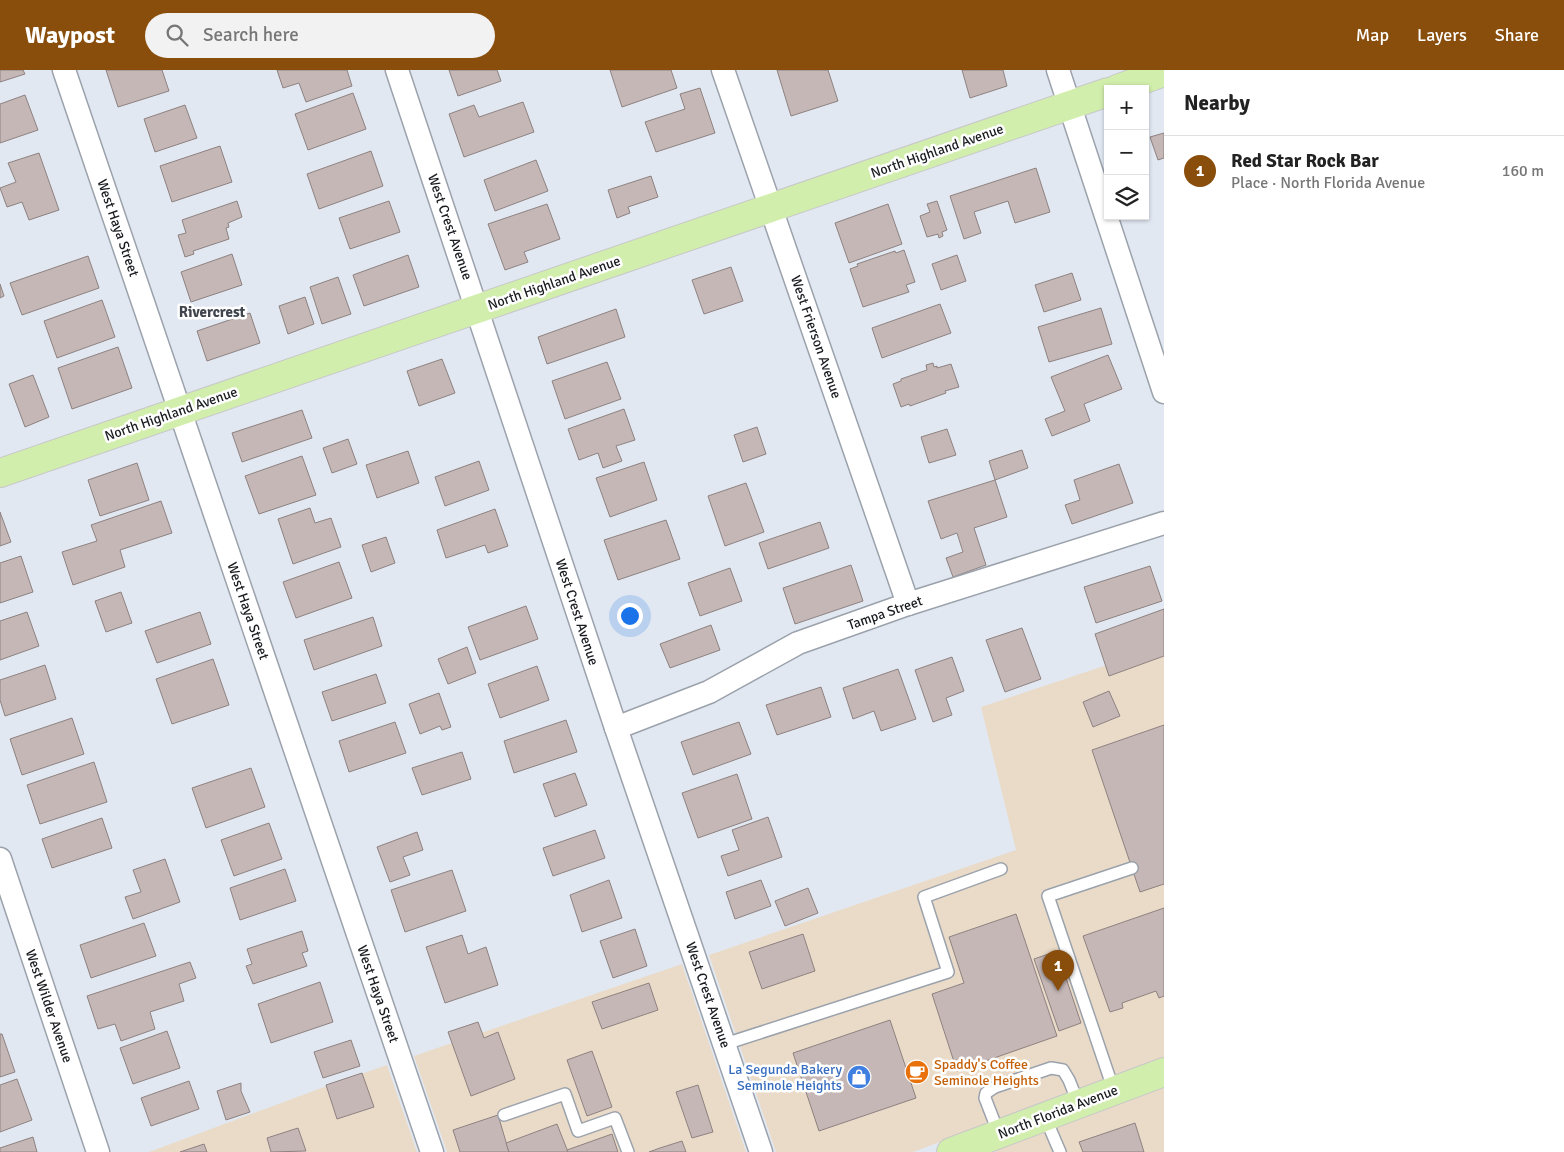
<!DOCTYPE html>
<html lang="en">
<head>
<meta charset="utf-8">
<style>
  body { margin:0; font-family:Signika,sans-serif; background:#f2f2f2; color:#222 }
  .controls { position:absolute; right:15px; top:15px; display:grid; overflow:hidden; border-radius:0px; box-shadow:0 1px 4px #0004 }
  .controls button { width:45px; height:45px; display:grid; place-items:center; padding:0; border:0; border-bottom:1px solid #e0e0e0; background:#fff; color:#222; font:25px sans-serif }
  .you { position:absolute; left:629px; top:545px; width:18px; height:18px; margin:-12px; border:4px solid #fff; border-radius:50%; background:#1a73e8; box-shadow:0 0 0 8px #1a73e833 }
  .badge { display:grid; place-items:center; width:32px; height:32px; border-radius:50%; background:#894d0c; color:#fff; font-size:16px; font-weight:700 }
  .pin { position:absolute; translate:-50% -41px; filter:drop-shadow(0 1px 2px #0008) }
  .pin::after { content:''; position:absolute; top:26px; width:18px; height:15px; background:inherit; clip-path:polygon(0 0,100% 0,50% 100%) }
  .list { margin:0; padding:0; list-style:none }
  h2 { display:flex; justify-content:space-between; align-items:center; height:65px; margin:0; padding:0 20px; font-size:21px }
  h2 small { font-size:16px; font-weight:400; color:#767676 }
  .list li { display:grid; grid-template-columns:32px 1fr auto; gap:15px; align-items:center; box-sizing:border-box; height:70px; padding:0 20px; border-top:1px solid #e0e0e0 }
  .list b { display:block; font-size:19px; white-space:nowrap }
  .list p { margin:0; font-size:16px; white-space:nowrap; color:#767676 }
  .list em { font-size:16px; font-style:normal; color:#767676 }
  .icon { flex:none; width:28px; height:28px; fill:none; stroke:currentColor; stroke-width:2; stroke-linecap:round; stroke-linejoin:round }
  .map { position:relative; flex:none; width:1164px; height:1082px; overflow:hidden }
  header { display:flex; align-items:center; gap:30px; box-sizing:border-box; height:70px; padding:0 25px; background:#894d0c; color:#fff }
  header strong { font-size:24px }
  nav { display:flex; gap:28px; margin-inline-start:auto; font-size:18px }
  .search { width:350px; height:45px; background:#f2f2f2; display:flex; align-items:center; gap:12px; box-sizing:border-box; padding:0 18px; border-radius:28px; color:#767676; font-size:19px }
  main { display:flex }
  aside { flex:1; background:#fff }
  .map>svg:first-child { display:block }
  .commercial { fill:#eadbc8 }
  .building { fill:#c4b7b6; stroke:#8e8281 }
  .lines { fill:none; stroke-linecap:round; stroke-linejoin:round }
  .service-casing { stroke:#9ba2ab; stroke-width:14 }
  .minor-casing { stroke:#9ba2ab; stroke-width:25 }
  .primary-casing { stroke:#c8c8c9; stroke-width:30 }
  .service { stroke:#fff; stroke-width:11 }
  .minor { stroke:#fff; stroke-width:22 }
  .primary { stroke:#d2eeac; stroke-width:28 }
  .labels { text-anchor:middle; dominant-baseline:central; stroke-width:5; stroke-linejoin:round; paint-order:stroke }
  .street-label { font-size:14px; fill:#191b1f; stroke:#fff }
  .food-label { font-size:14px; fill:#c56008; stroke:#fff; text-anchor:start }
  .shop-label { font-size:14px; fill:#366cbe; stroke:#fff; text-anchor:end }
  .neighbourhood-label { font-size:15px; font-weight:bold; fill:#40454d; stroke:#fff }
</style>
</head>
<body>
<header>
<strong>Waypost</strong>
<div class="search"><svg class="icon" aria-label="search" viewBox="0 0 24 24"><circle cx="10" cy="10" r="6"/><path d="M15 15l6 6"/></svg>Search here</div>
<nav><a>Map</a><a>Layers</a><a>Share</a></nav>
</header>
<main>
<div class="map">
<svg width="1164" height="1082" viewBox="0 0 1164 1082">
  <rect width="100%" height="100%" fill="#e1e8f2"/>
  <g class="commercial">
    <polygon points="1164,576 1164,989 913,1082 776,1082 709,885 1016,780 981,637"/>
    <polygon points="682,894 746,1082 447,1082 414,986"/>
    <polygon points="387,995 417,1082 149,1082 327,1016"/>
    <polygon points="1164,1016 1164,1082 996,1082 996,1079"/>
  </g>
  <g class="building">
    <polygon points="0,0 23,0 25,4 0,12"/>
    <polygon points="106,0 162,0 169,21 118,37"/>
    <polygon points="277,0 347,0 352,16 306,32 299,13 283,18"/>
    <polygon points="449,0 497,0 501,11 458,26"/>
    <polygon points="610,0 671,0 677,18 622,37"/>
    <polygon points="777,0 828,0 838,31 791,46"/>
    <polygon points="962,0 1003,0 1007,16 970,28"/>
    <polygon points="700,18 715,63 656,82 645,52 685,39 680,24"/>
    <polygon points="353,23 366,59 308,80 295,44"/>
    <polygon points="25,25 38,60 0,73 0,34"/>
    <polygon points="523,32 534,62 464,87 449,44 474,35 479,47"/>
    <polygon points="185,35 197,68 155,82 144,49"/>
    <polygon points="1164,63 1164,88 1158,90 1150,67"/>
    <polygon points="220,76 232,112 172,132 160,96"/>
    <polygon points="371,81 383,116 319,139 307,104"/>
    <polygon points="39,83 59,140 29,150 22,132 7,137 0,118 16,112 8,93"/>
    <polygon points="536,90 548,121 495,141 484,110"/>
    <polygon points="1036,98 1050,142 1015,153 1008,131 974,142 981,163 964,169 950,126"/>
    <polygon points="651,106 658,127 628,137 630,143 617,148 608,120"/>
    <polygon points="237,131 242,147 228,153 229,157 226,158 229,169 193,181 194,184 185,187 178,165 186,163 182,150"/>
    <polygon points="389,131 400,162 350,179 339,148"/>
    <polygon points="937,131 947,160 942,162 943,166 939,168 938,164 927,167 920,146 930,142 927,134"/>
    <polygon points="547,134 560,169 524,182 528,192 505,200 488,154"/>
    <polygon points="888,134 902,174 849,193 835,153"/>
    <polygon points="904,180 915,212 906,215 909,222 863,237 850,199 858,196 857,194 895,181 896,183"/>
    <polygon points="232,184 242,215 191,232 181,202"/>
    <polygon points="408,185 419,217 364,236 353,205"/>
    <polygon points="957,185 966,211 941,220 932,194"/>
    <polygon points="88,186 99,218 22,245 10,213"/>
    <polygon points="731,197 743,231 704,244 692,210"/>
    <polygon points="1072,203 1081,230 1044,242 1035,215"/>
    <polygon points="338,207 351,244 322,254 310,217"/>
    <polygon points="0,214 4,226 0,228"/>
    <polygon points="305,227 314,254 288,264 279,236"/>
    <polygon points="102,230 115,267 57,288 44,251"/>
    <polygon points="940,234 951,263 882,288 872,258"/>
    <polygon points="1101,238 1112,274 1049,292 1038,257"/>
    <polygon points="616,239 625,267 547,294 538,267"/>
    <polygon points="250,243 260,273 207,291 197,261"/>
    <polygon points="118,277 132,318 72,339 58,298"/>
    <polygon points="1108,285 1122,319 1084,334 1090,351 1052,366 1045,349 1065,341 1051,307"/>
    <polygon points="442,289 455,323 419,336 407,301"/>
    <polygon points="607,292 621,329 565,349 552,311"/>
    <polygon points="933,293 934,297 937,296 937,298 951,294 959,317 945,321 946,323 910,336 909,334 901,337 893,314 901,311 901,309 927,300 926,295"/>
    <polygon points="33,305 49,347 25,357 9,314"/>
    <polygon points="624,339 635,370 616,376 622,391 603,398 598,383 579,390 568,359"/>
    <polygon points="302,340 312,368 242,392 232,363"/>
    <polygon points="757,357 766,384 743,392 734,365"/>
    <polygon points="947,359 956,385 929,393 921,367"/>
    <polygon points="348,369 357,394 332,403 323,378"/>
    <polygon points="1022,380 1028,398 995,410 989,391"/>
    <polygon points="408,381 419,413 377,428 366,395"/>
    <polygon points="302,386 316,425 259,444 245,406"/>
    <polygon points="479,391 489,420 445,436 435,407"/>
    <polygon points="644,392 657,430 610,447 596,408"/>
    <polygon points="137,393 149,430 100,446 88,410"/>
    <polygon points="1119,394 1133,433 1072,454 1065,435 1080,430 1074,410"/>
    <polygon points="995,410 1007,447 974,458 986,495 953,507 946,488 963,482 957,463 941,469 928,431"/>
    <polygon points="746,413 764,462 725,476 708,426"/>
    <polygon points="161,431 172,463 120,480 125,497 73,515 62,482 97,471 91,455"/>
    <polygon points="310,438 315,453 331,448 341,477 293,494 278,449"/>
    <polygon points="495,439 508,476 488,483 485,475 446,488 437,460"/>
    <polygon points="0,442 11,472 0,476"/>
    <polygon points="666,450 680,489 618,510 604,470"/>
    <polygon points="820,452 829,478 768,499 759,473"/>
    <polygon points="386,467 395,493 371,502 362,475"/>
    <polygon points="21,486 33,522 0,533 0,493"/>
    <polygon points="339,492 352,528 296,548 283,512"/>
    <polygon points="851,495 863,531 795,554 783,518"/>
    <polygon points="1150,496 1162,531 1096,553 1084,517"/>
    <polygon points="730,498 742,531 700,546 688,513"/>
    <polygon points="121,522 132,553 106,562 95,531"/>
    <polygon points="526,536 538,569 480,590 468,557"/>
    <polygon points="1164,539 1164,586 1109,606 1095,564"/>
    <polygon points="27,542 39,576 0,590 0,551"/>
    <polygon points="200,542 211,574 157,593 145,561"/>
    <polygon points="373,547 382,576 314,600 304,570"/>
    <polygon points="711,555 720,580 670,598 660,574"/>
    <polygon points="1022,558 1041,609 1005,622 986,570"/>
    <polygon points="467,577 476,603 448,614 438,589"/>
    <polygon points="952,587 964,621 946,628 952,645 933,652 915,600"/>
    <polygon points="213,589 229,635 172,654 156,609"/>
    <polygon points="45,595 56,629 5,646 0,630 0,610"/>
    <polygon points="537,596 549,630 500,648 488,614"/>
    <polygon points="898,599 916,649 881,661 874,641 853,649 843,618"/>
    <polygon points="376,604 386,633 332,651 322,622"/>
    <polygon points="821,617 831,647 777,665 766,635"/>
    <polygon points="1109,621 1120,646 1093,657 1083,632"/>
    <polygon points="439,623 451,657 442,660 440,656 420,664 409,634"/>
    <polygon points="72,648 84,684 22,705 10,669"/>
    <polygon points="566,650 577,682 514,703 504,671"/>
    <polygon points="395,652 406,683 349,702 339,671"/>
    <polygon points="739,652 751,684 693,705 681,672"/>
    <polygon points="1164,655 1164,814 1140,822 1092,680"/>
    <polygon points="462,682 471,709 422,725 412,698"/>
    <polygon points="94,692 107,732 40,754 27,715"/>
    <polygon points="251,698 265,737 206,758 192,718"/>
    <polygon points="575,703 587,735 555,747 543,714"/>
    <polygon points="737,704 752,749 698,768 682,723"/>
    <polygon points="768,747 782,787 728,806 721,786 739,780 732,760"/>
    <polygon points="102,748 112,778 52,798 42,769"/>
    <polygon points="269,753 282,789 234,806 221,770"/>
    <polygon points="595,760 605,788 553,806 543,778"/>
    <polygon points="417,762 423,780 403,787 410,805 390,812 377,777"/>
    <polygon points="165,789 180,832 133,849 125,827 141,822 133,800"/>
    <polygon points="285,799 296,831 240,850 230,818"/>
    <polygon points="452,800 466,841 405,862 391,820"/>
    <polygon points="609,810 622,848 582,862 570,825"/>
    <polygon points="761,810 771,836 735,849 726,822"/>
    <polygon points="808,818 818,843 785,856 775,831"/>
    <polygon points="1164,838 1164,926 1159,928 1156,921 1122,933 1123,938 1110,942 1083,866"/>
    <polygon points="1016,844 1057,966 957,1001 932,924 964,913 949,867"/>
    <polygon points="144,853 156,886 91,908 80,875"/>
    <polygon points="635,859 647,896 613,908 600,871"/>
    <polygon points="302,861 308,881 302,883 307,896 253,914 246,896 252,894 247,879"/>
    <polygon points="803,864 815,901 762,919 749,882"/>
    <polygon points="462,865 468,884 486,877 498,915 445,933 426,877"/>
    <polygon points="1057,881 1081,953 1059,961 1034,889"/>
    <polygon points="190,892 196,908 179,914 184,931 150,942 155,959 121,971 115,954 98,959 87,926"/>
    <polygon points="320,912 333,952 271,973 258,934"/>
    <polygon points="649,913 658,940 602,959 592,932"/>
    <polygon points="890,950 916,1028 819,1061 793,983"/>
    <polygon points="478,952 484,968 498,962 515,1009 471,1026 448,962"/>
    <polygon points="167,961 180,998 133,1014 120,978"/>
    <polygon points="0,964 2,964 15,1002 0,1007"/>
    <polygon points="351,970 360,996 323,1008 314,982"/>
    <polygon points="592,981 612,1037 587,1046 567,990"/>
    <polygon points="362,1003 374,1037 337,1049 326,1015"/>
    <polygon points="17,1009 32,1050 0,1062 0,1015"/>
    <polygon points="189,1011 199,1039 151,1056 141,1028"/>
    <polygon points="241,1013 241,1021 250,1042 226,1050 217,1021"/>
    <polygon points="698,1015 713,1062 692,1068 676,1022"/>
    <polygon points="498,1045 509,1082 460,1082 453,1060"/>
    <polygon points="1135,1053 1144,1082 1083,1082 1079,1072"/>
    <polygon points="557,1054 568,1082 509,1082 506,1073"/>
    <polygon points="298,1058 306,1081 271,1082 267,1068"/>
    <polygon points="612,1064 618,1082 568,1082 567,1080"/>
    <polygon points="33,1067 37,1082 0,1082 0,1078"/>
    <polygon points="682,1071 686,1082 649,1082 660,1078"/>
    <polygon points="204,1074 207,1082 180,1082"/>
  </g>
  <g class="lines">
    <g class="service-casing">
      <g id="service">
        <polyline points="725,974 948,902 924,827 1001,799"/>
        <polyline points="1114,1021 1048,826 1132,798"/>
        <polyline points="504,1045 565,1024 578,1061 615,1048 628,1082"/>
        <polyline points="1045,1047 1060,1082"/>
        <polyline points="999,1064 985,1028 986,1023 995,1017 1051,998 1063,1000 1069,1010 1079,1035"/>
      </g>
    </g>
    <g class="minor-casing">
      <g id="minor">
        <polyline points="64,0 432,1082"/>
        <polyline points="397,0 616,658 761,1082"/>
        <polyline points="723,0 908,534"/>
        <polyline points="1058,0 1164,322"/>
        <polyline points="616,658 709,622 798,573 908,534 1164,453"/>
        <polyline points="0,789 98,1082"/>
      </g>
    </g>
    <g class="primary-casing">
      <g id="primary">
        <polyline points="1117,19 1164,2"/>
        <polyline points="0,403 1108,22"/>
        <polyline points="951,1082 1164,1002"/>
      </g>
    </g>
    <use href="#service" class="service"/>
    <use href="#minor" class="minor"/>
    <use href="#primary" class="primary"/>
  </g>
  <defs>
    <g id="cafe-disc" transform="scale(1.25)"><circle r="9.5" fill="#e8710a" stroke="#fff"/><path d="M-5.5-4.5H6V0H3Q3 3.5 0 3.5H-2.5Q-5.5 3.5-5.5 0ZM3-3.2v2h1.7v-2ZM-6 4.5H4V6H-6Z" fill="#fff"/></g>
    <g id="shop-disc" transform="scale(1.25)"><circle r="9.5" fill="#3f7fe0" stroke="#fff"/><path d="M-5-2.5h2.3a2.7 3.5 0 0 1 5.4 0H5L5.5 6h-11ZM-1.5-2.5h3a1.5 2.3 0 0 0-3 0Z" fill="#fff"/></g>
  </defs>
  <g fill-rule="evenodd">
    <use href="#cafe-disc" x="917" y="1002"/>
    <use href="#shop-disc" x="859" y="1007"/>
  </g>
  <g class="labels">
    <g class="street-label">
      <text transform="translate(937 81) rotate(-19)">North Highland Avenue</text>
      <text transform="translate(450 157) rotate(71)">West Crest Avenue</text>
      <text transform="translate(118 158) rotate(71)">West Haya Street</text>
      <text transform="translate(554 213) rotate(-19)">North Highland Avenue</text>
      <text transform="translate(816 267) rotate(71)">West Frierson Avenue</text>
      <text transform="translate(171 344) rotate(-19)">North Highland Avenue</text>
      <text transform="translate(248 541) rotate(71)">West Haya Street</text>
      <text transform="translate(577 542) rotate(72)">West Crest Avenue</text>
      <text transform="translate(885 543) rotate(-19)">Tampa Street</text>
      <text transform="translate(378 924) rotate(71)">West Haya Street</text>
      <text transform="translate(708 925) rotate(71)">West Crest Avenue</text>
      <text transform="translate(49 936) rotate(71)">West Wilder Avenue</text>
      <text transform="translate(1058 1042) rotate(-21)">North Florida Avenue</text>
    </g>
    <g class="food-label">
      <text x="934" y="994">Spaddy's Coffee<tspan x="934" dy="16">Seminole Heights</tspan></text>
    </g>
    <g class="shop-label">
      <text x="842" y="999">La Segunda Bakery<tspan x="842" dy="16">Seminole Heights</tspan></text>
    </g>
    <g class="neighbourhood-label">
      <text x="212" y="242">Rivercrest</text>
    </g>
  </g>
</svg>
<div class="controls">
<button>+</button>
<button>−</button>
<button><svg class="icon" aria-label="layers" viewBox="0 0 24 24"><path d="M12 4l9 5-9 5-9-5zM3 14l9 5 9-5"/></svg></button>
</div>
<div class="you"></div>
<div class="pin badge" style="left:1058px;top:921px">1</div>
</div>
<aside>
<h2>Nearby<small></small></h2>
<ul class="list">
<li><span class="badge">1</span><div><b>Red Star Rock Bar</b><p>Place · North Florida Avenue</p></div><em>160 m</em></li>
</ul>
</aside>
</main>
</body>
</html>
